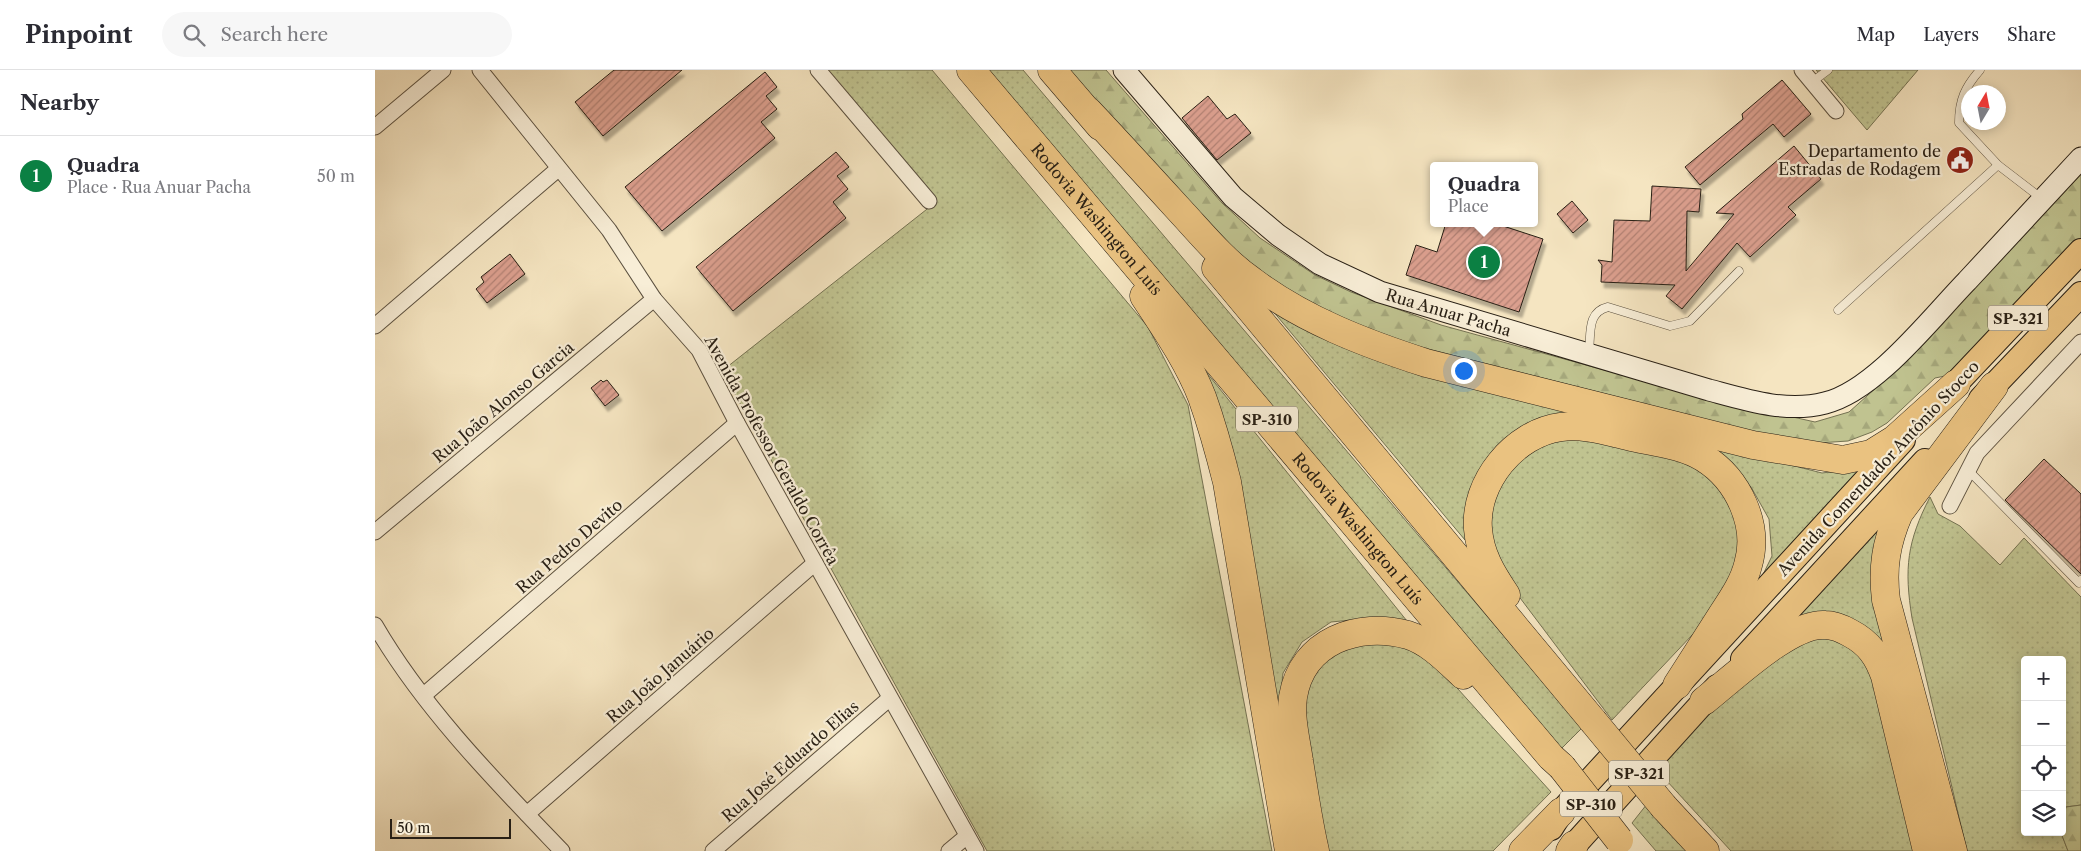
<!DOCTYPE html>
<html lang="en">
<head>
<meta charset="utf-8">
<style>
  body { margin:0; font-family:"Libre Caslon Text",serif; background:#f7f7f7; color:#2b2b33 }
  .controls { position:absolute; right:15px; bottom:15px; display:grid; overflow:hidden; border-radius:5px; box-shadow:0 2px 12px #0003 }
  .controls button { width:45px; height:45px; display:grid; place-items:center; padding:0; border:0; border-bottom:1px solid #e1e1e2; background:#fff; color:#2b2b33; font:25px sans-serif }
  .compass { position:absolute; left:1586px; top:15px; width:45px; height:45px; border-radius:50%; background:#fff; box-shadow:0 2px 12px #0003; rotate:10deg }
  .scale { position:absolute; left:15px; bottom:12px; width:121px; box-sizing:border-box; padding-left:5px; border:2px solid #292015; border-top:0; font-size:14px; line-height:18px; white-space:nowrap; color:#292015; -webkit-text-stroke:4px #f8eed7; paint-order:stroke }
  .you { position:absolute; left:1088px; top:300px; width:18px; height:18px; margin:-12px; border:4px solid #fff; border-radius:50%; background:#1a73e8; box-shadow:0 0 0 8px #1a73e833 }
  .badge { display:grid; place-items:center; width:32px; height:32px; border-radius:50%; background:#0b8043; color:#fff; font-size:16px; font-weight:700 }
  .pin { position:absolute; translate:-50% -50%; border:2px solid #fff; box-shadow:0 1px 5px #0006 }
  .popup { position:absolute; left:1055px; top:92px; width:108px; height:65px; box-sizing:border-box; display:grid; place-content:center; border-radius:5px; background:#fff; filter:drop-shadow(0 1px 4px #0005); font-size:16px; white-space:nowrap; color:#7c7c81 }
  .popup b { font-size:19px; color:#2b2b33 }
  .popup::after { content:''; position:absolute; left:50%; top:100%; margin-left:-10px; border:10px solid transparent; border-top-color:#fff }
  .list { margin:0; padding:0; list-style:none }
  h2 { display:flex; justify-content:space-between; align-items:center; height:65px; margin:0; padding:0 20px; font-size:21px }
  h2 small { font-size:16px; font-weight:400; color:#7c7c81 }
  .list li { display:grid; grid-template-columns:32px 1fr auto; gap:15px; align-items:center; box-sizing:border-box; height:80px; padding:0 20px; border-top:1px solid #e1e1e2 }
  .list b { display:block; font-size:19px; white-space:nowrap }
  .list p { margin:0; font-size:16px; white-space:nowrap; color:#7c7c81 }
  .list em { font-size:16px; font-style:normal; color:#7c7c81 }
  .icon { flex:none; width:28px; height:28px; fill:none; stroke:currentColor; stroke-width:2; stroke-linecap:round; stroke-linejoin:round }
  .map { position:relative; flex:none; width:1706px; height:781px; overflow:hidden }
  header { display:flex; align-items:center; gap:30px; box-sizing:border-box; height:70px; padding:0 25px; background:#fff; border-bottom:1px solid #e1e1e2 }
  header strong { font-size:24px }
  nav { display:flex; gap:28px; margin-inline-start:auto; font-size:18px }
  .search { width:350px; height:45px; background:#f7f7f7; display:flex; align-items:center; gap:12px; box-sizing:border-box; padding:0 18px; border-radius:28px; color:#7c7c81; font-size:19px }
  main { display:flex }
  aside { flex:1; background:#fff }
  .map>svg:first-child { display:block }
  .grass { fill:url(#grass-dots); stroke:#747252 }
  .forest { fill:url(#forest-firs); stroke:#747252 }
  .building { fill:url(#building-hatch); stroke:#292015; filter:url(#shadow) }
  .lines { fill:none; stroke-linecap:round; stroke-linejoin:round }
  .lane-casing { stroke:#5c5140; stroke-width:9 }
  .street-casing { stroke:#5c5140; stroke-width:17 }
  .secondary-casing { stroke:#292015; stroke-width:23 }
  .primary-casing { stroke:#292015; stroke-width:26 }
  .highway-casing { stroke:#292015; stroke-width:29 }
  .lane { stroke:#f8eed7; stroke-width:8 }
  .street { stroke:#f8eed7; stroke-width:15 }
  .secondary { stroke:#f8eed7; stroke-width:21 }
  .primary { stroke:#eac280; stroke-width:24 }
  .highway { stroke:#eac280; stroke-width:28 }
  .highway-bridge-casing { stroke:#292015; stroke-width:29; stroke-linecap:butt }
  .highway-bridge { stroke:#eac280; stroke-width:28 }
  .labels { text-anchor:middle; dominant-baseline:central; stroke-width:4.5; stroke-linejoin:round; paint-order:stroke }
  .shield { fill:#f8eed7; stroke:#675e4f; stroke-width:1 }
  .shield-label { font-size:15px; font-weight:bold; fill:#292015 }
  .poi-label { font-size:16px; fill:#292015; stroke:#f8eed7; text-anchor:end }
  .street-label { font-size:16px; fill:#292015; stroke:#f8eed7 }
</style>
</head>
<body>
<header>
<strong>Pinpoint</strong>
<div class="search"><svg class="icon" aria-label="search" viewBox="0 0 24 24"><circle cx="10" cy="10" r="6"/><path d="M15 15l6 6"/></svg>Search here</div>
<nav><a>Map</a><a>Layers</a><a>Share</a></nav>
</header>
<main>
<aside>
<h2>Nearby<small></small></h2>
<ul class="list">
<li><span class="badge">1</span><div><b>Quadra</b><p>Place · Rua Anuar Pacha</p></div><em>50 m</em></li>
</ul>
</aside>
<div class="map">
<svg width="1706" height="781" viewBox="0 0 1706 781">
  <defs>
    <pattern id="grass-dots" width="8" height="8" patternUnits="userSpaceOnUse" patternTransform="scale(1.25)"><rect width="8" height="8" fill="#c0c390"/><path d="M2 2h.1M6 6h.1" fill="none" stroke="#a5a77b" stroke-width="1.8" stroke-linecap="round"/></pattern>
    <pattern id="forest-firs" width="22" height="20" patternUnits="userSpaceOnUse" patternTransform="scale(1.25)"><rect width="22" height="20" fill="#c0c390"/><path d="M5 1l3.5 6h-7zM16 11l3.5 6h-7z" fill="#a5a77b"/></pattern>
    <pattern id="building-hatch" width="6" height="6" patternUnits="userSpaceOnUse" patternTransform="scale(1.25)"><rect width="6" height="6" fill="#db9f8e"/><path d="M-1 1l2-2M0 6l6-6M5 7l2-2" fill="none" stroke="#b28173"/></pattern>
    <filter id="shadow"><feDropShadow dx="3" dy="5.5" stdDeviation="1" flood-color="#0004"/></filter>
  </defs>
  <rect width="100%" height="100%" fill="#f5e5c1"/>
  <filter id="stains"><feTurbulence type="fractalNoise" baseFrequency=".004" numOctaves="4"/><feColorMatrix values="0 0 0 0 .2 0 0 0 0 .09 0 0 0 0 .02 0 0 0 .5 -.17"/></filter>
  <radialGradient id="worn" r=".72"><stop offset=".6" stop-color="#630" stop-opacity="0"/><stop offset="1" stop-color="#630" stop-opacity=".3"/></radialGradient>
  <g class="grass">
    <polygon points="451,0 557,0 773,257 813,335 897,781 612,781 347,301 561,132"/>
    <polygon points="609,0 648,0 1207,658 1186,679"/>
    <polygon points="1441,0 1543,0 1492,60"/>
    <polygon points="892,234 1012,292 1447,403 1497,397 1381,519 1397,486 1394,449 1376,417 1350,387 1193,347 1098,430 1090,470"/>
    <polygon points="819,287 1032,551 997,548 956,552 927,572 908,603 904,643"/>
    <polygon points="1215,365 1301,385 1339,403 1362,440 1369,474 1360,510 1335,546 1237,650 1121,496 1109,455 1117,420 1135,396 1172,367"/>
    <path d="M1555 427 1563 444 1585 456 1625 495 1649 468 1706 527V735L1691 737 1687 756V590H1650V762H1686L1693 781H1592L1537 548C1529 498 1532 472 1555 427Z"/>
    <polygon points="1513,442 1516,596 1415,551"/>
    <polygon points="1439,564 1475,573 1497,594 1540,781 1356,781 1280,698 1346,630 1415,573"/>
    <polygon points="970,568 1030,572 1064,598 1176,722 1118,781 947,781 922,628 937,589"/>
    <polygon points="1272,734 1313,781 1281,781 1257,753"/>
  </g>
  <g class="forest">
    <polygon points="689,0 731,0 847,133 885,168 940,205 976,222 1066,255 1320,325 1440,352 1474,342 1502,317 1706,98 1706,173 1580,304 1560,308 1512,353 1497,362 1473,371 1428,374 990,263 876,205"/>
    <polygon points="1706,735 1706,781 1693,781 1686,763 1691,737"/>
  </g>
  <g class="building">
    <polygon points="239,0 307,0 228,66 200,32"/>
    <polygon points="390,2 402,17 391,26 402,39 386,52 400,68 287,161 250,117"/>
    <polygon points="1407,10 1436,44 1409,67 1398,54 1325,115 1310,97 1368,49 1367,44"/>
    <polygon points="833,26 852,49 860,44 876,63 842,90 807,48"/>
    <polygon points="1419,76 1446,109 1413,137 1421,145 1375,187 1362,173 1307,239 1291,226 1300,215 1226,212 1227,195 1223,190 1237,192 1239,150 1275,151 1277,116 1326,119 1324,142 1312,141 1311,201 1359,144 1341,143"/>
    <polygon points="461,82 474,97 462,106 473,119 458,132 471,148 358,241 321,197"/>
    <polygon points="1197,131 1213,150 1198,163 1182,144"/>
    <polygon points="1071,153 1119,153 1168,169 1144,242 1031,205 1041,175 1062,182"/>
    <polygon points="135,184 150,204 112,233 101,219 109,212 106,207"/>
    <polygon points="226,310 228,312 232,310 244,325 230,336 216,318"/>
    <polygon points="1669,389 1706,424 1706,504 1630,430"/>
  </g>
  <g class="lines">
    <g class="lane-casing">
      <g id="lane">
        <path d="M1605 0C1590 17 1584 30 1584 53L1623 95"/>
        <polyline points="1437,12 1453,0"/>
        <polyline points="1463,240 1623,95 1666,128"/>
        <path d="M1214 282C1216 263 1212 242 1233 237L1295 256 1315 251 1364 201"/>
        <polyline points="1593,400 1704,513 1706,510"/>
      </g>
    </g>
    <g class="street-casing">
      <g id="street">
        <polyline points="105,0 234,160 279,229 324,280 362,353 601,781"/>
        <polyline points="443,0 554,131"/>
        <polyline points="1427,0 1461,41"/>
        <polyline points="0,57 68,0"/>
        <polyline points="0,256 183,99"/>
        <polyline points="1575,436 1602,383 1706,272"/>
        <polyline points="0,462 279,229"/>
        <path d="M0 555C48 638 121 712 187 781"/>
        <polyline points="49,625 362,353"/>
        <polyline points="152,744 440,493"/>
        <polyline points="338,781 515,628"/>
        <polyline points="574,781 592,766"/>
      </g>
    </g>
    <g class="secondary-casing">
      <g id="secondary">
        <path id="s1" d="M749 0 858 127 903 165 945 194 1005 222 1334 320C1371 330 1411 343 1450 333 1500 321 1556 248 1592 211 1630 170 1668 129 1706 88"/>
      </g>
    </g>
    <g class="primary-casing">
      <g id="primary">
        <polyline points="1568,327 1706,181"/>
        <polyline points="1606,329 1706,224"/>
        <polyline points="1368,589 1550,391"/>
        <polyline points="1176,758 1186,742 1528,370"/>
        <polyline points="1194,781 1342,617"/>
      </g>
    </g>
    <g class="highway-casing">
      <g id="highway">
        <path id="s2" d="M596 0 1176 687 1187 697"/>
        <polyline points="677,0 725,56"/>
        <path d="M714 42C746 76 777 110 809 145 830 168 851 193 877 211 929 250 989 273 1051 293L1378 375 1468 390 1496 384 1520 369 1581 314"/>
        <polyline points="841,198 1218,651"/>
        <path d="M769 226C790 258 813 291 827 327 837 355 845 384 852 412L914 781"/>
        <path d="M1131 525C1117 504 1105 485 1103 459 1099 413 1139 363 1186 357 1208 354 1231 361 1253 366 1277 372 1307 374 1329 388 1363 409 1385 455 1373 495 1368 515 1355 532 1345 548 1330 571 1316 593 1302 615"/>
        <path d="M1329 631C1357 609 1416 552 1450 555 1459 555 1468 559 1475 563 1494 573 1503 586 1510 606L1552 781"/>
        <polyline points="1289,737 1330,781"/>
        <path d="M940 781C933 751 929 721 924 691 921 670 915 648 918 627 927 571 983 551 1033 565 1055 572 1072 590 1088 605"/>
        <polyline points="1148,781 1186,742"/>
        <polyline points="1195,781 1199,775"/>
        <path d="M1578 781 1511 530C1507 498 1511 473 1524 443L1619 316"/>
      </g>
    </g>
    <use href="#lane" class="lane"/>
    <use href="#street" class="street"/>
    <use href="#secondary" class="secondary"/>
    <use href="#primary" class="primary"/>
    <use href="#highway" class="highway"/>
    <g class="highway-bridge-casing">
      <g id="highway-bridge">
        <polyline points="1218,651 1289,737"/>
        <polyline points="1187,697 1244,770"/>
      </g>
    </g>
    <use href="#highway-bridge" class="highway-bridge"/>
  </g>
  <defs>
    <g id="civic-disc" transform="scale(1.4375)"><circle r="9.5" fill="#8f2418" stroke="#f8eed7"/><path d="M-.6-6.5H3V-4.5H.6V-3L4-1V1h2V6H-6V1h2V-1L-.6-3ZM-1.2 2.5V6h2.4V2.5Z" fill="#fff"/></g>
  </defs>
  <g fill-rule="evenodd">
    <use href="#civic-disc" x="1585" y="90"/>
  </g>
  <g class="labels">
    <g class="shield">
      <rect x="1613" y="235.5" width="60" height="25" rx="4"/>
      <rect x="861" y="336.5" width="62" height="25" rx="4"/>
      <rect x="1234" y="690.5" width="60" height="25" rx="4"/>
      <rect x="1185" y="721.5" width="62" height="25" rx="4"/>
    </g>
    <g class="shield-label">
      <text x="1643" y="248">SP-321</text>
      <text x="892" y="349">SP-310</text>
      <text x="1264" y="703">SP-321</text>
      <text x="1216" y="734">SP-310</text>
    </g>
    <g class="poi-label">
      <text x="1566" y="81">Departamento de<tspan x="1566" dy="18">Estradas de Rodagem</tspan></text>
    </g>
    <g class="street-label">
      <text stroke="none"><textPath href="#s2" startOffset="195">Rodovia Washington Luís</textPath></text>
      <text stroke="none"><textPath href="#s1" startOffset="415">Rua Anuar Pacha</textPath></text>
      <text transform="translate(128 332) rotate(-40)">Rua João Alonso Garcia</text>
      <text transform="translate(397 380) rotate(61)">Avenida Professor Geraldo Corrêa</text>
      <text transform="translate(1503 398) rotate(-47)">Avenida Comendador Antônio Stocco</text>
      <text stroke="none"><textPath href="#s2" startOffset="600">Rodovia Washington Luís</textPath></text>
      <text transform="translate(194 476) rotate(-41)">Rua Pedro Devito</text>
      <text transform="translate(285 605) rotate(-41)">Rua João Januário</text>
      <text transform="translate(415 691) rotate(-41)">Rua José Eduardo Elias</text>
    </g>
  </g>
  <rect width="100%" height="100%" filter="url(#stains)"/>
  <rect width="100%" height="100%" fill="url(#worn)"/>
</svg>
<div class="controls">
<button>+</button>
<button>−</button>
<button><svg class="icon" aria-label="locate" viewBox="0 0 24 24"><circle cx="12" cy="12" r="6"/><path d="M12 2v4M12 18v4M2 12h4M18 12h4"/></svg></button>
<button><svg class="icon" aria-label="layers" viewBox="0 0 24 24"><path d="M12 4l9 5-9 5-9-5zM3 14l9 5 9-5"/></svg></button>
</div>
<svg class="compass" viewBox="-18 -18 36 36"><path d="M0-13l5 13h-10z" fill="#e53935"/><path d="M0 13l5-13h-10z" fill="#7c7c81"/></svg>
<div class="scale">50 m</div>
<div class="you"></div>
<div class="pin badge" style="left:1109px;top:192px">1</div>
<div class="popup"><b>Quadra</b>Place</div>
</div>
</main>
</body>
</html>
